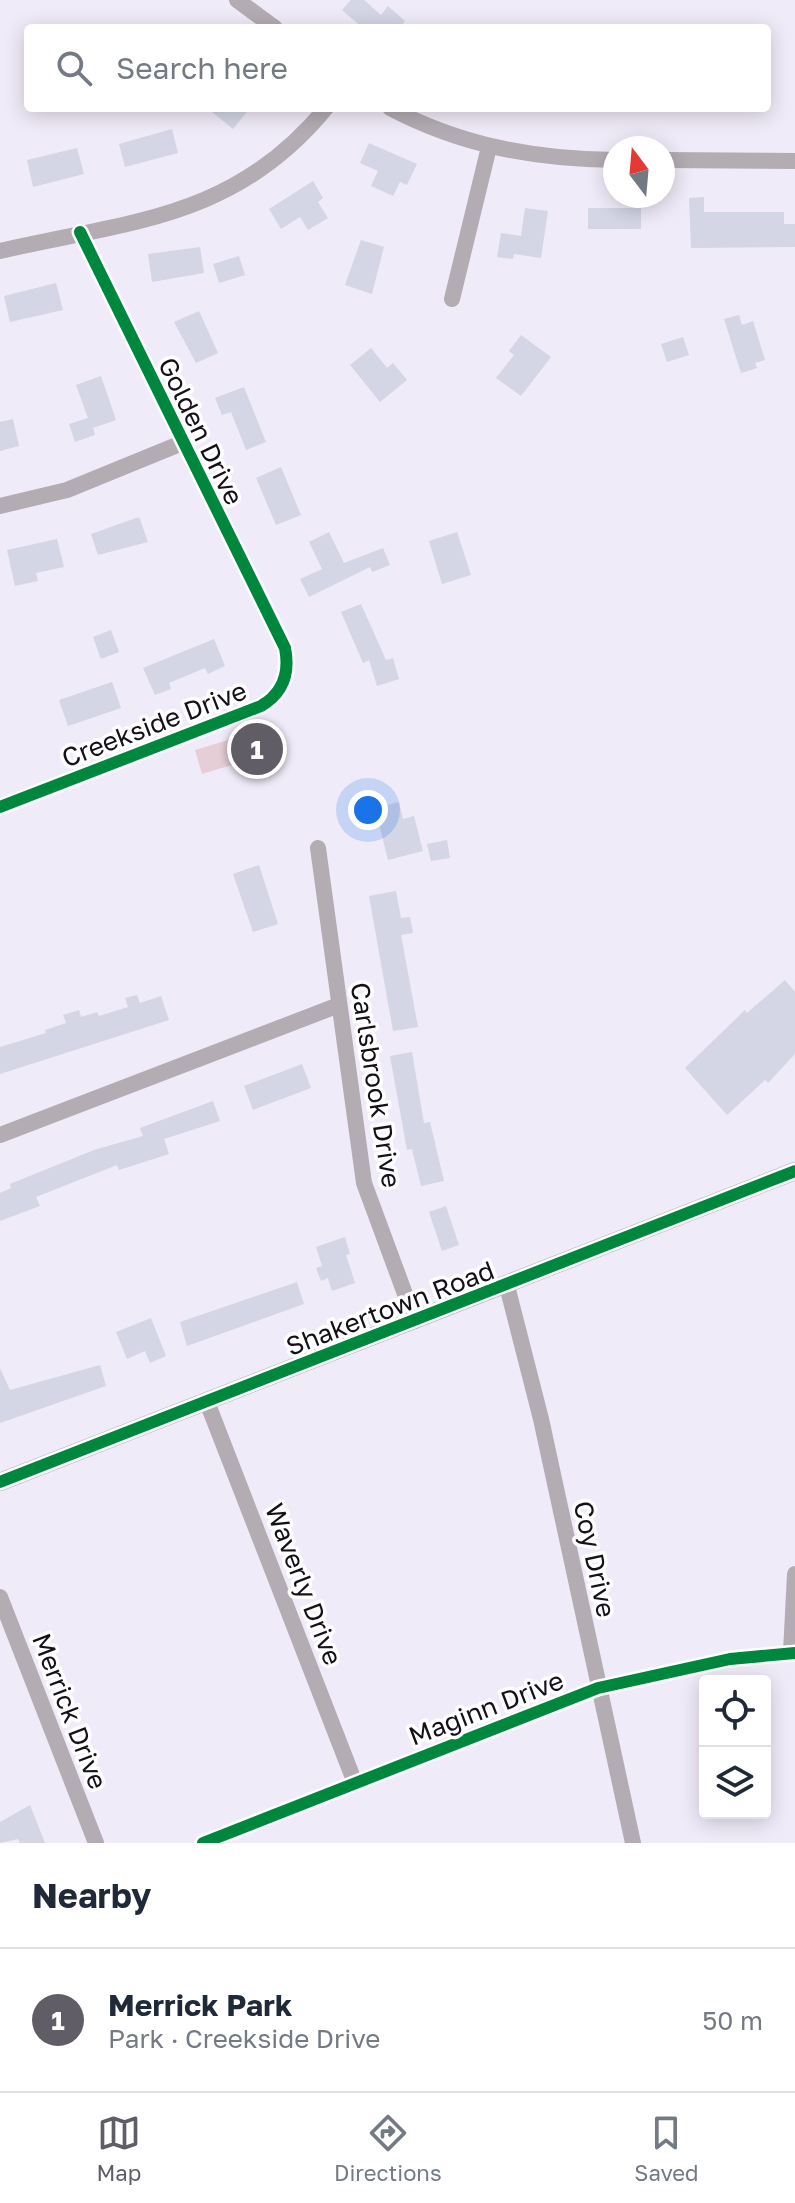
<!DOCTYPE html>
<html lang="en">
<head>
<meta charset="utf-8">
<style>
  body { margin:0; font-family:"Golos Text",sans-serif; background:#f2f2f3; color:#1f2937 }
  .controls { position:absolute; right:24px; bottom:24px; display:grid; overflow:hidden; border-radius:8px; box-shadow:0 4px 20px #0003 }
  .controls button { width:72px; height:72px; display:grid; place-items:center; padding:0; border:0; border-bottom:2px solid #e0e1e3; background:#fff; color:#1f2937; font:40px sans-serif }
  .compass { position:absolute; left:603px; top:136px; width:72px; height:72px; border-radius:50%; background:#fff; box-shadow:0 4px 20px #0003; rotate:344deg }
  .you { position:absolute; left:368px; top:810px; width:28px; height:28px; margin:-20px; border:6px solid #fff; border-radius:50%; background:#1a73e8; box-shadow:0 0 0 12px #1a73e833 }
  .badge { display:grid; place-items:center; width:52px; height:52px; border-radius:50%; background:#615d66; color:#fff; font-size:26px; font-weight:700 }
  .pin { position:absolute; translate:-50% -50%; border:4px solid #fff; box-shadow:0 2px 8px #0006 }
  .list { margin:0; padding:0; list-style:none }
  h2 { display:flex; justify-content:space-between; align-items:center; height:104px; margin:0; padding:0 32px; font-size:34px }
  h2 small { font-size:26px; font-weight:400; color:#747a83 }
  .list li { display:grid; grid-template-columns:52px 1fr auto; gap:24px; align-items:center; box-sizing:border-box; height:144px; padding:0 32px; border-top:2px solid #e0e1e3 }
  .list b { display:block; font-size:30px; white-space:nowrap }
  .list p { margin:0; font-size:26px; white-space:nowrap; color:#747a83 }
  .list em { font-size:26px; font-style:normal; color:#747a83 }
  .icon { flex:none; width:44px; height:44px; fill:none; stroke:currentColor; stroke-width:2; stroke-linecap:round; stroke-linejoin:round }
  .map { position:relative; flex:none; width:795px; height:1843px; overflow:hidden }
  .search { position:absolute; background:#fff; box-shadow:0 4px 20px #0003; left:24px; right:24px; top:24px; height:88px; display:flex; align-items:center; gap:20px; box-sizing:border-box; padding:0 28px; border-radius:8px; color:#747a83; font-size:30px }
  .sheet { height:248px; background:#fff }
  nav { display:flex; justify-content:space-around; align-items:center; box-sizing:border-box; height:112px; border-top:2px solid #e0e1e3; background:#fff; font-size:22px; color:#747a83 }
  nav a { display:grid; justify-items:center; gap:4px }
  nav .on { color:#615d66 }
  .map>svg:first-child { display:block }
  .green { fill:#e6ced6 }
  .building { fill:#d4d5e5 }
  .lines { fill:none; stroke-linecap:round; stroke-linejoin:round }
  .minor { stroke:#b3acb3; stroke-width:16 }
  .tertiary { stroke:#b3acb3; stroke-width:18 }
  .cycleway-casing { stroke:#fff; stroke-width:17 }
  .cycleway { stroke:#00873e; stroke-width:12 }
  .labels { text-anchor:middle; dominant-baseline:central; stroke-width:7; stroke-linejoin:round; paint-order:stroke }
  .street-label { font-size:26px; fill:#141018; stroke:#fff }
</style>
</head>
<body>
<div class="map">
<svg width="795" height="1843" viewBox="0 0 795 1843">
  <rect width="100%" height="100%" fill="#f0ebf8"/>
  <polygon class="green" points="245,735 252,759 202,774 195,750"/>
  <g class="building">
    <polygon points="351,0 364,0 381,15 388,6 405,21 400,28 363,28 342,10"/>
    <polygon points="207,108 250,108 233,129"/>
    <polygon points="172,129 178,153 125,167 119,144"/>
    <polygon points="369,143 417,164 407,185 400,182 393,196 371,186 378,171 360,163"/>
    <polygon points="77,148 84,174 33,187 27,160"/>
    <polygon points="313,181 323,198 318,202 328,218 308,230 300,217 281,229 269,209"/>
    <polygon points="704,197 704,212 784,212 784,224 795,224 795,247 691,248 689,198"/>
    <polygon points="525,208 548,211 541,258 514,254 513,259 497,257 501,233 521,236"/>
    <rect x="588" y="208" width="53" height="21"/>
    <polygon points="361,240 384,247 372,294 345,285"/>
    <polygon points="200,247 204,273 152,282 148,254"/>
    <polygon points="239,256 245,275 219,283 213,264"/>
    <polygon points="56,283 63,310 10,322 4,296"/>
    <polygon points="199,311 218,353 196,363 174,322"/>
    <polygon points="739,315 742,325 753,321 765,360 755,363 757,368 741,373 724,319"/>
    <polygon points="521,335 551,357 521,396 496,378 514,355 509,351"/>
    <polygon points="683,337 689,355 667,362 661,344"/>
    <polygon points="371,348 387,368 393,363 407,380 380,402 350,365"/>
    <polygon points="101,376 116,420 93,428 95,435 75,442 69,424 88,418 76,385"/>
    <polygon points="244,387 266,442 246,450 231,412 222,415 215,398"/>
    <polygon points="13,419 19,446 0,451 0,422"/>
    <polygon points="281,467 301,515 276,525 256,478"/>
    <polygon points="139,517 148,542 98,555 91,534"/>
    <polygon points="329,532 344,563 383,548 390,565 372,572 370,567 309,597 300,579 322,569 309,542"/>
    <polygon points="457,532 471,575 442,584 429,541"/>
    <polygon points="57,539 64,567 36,573 38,581 15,586 7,550"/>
    <polygon points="361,604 386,660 393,658 399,679 377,686 369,660 363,663 341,612"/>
    <polygon points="111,630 119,652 101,659 93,637"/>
    <polygon points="214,639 225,666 208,674 205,668 169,683 171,689 155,695 143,668"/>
    <polygon points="112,682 121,708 68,726 59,700"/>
    <polygon points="399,802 403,819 414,816 423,851 388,860 375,808"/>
    <polygon points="447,840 450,858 431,861 427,844"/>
    <polygon points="259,865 278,924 253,932 233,874"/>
    <polygon points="396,891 401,918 410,917 413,933 401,935 418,1027 393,1031 369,896"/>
    <polygon points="785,980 795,992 795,1054 768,1083 765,1080 727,1115 685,1068 745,1010 747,1013"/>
    <polygon points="137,995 140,1003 161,996 169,1020 0,1074 0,1047 46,1033 45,1030 66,1023 63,1015 79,1010 81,1017 97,1012 99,1016 128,1007 125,998"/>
    <polygon points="412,1052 424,1123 430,1122 444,1181 421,1186 412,1149 407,1150 390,1056"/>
    <polygon points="302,1064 311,1088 253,1110 244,1086"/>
    <polygon points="213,1101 220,1121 164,1139 169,1154 119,1170 117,1165 36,1197 40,1206 0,1221 0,1193 11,1188 10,1184 94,1150 143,1136 140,1128"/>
    <polygon points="446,1206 459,1245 442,1251 429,1212"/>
    <polygon points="345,1237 350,1254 346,1255 355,1283 332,1291 328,1278 321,1281 316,1268 322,1266 316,1247"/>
    <polygon points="297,1282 304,1304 187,1346 180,1322"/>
    <polygon points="151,1318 166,1356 150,1363 145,1351 127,1359 116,1332"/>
    <polygon points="100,1365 106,1386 0,1423 0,1368 10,1390"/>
    <polygon points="30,1805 45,1843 20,1843 18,1839 0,1843 0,1822"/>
  </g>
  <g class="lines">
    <g class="minor">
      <polyline points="237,0 275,28"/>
      <path d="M390 108C462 146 535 159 615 160"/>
      <polyline points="663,160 795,161"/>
      <path d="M0 251C130 221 235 219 326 108"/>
      <polyline points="452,299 489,147"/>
      <polyline points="0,506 67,490 182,443"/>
      <path d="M0 807 261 706C283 693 290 673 285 648L80 232"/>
      <polyline points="318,848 364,1183 415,1321"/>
      <polyline points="0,1135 339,1005"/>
      <polyline points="507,1286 541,1419 633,1843"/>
      <polyline points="207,1402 355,1783"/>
      <polyline points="0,1597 96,1843"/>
      <polyline points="791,1652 795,1574"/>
      <polyline points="203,1843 598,1688 730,1659 795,1653"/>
    </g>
    <polyline class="tertiary" points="0,1482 795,1171"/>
    <g class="cycleway-casing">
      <g id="cycleway">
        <path d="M0 807 261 706C283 693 290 673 285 648L80 232"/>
        <polyline points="0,1482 795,1171"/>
        <polyline points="203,1843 598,1688 730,1659 795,1653"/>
      </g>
    </g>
    <use href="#cycleway" class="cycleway"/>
  </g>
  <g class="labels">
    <g class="street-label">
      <text transform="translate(201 431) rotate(64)">Golden Drive</text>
      <text transform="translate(154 724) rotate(-21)">Creekside Drive</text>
      <text transform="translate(376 1085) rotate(81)">Carlsbrook Drive</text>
      <text transform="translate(390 1308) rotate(-21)">Shakertown Road</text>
      <text transform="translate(595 1559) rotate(78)">Coy Drive</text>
      <text transform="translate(304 1584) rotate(69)">Waverly Drive</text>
      <text transform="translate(486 1708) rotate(-21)">Maginn Drive</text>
      <text transform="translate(70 1711) rotate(69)">Merrick Drive</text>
    </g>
  </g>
</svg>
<div class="controls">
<button><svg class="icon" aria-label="locate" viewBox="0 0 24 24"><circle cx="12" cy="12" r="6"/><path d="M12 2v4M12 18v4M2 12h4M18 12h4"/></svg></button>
<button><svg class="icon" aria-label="layers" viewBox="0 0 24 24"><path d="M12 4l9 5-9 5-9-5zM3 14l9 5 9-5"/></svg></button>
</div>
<svg class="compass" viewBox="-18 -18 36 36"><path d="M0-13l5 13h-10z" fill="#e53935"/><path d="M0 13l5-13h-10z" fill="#747a83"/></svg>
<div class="you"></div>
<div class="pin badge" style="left:257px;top:749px">1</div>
<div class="search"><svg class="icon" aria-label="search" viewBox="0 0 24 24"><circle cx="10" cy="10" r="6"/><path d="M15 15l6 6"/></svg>Search here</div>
</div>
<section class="sheet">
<h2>Nearby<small></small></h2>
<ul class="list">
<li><span class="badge">1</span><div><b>Merrick Park</b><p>Park · Creekside Drive</p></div><em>50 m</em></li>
</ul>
</section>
<nav>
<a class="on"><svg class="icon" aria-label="map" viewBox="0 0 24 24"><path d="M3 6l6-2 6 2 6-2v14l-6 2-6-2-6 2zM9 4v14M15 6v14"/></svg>Map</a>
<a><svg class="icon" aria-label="directions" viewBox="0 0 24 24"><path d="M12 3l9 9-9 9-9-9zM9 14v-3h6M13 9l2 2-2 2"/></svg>Directions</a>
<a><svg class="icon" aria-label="saved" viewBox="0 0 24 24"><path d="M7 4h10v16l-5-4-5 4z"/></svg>Saved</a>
</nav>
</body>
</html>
